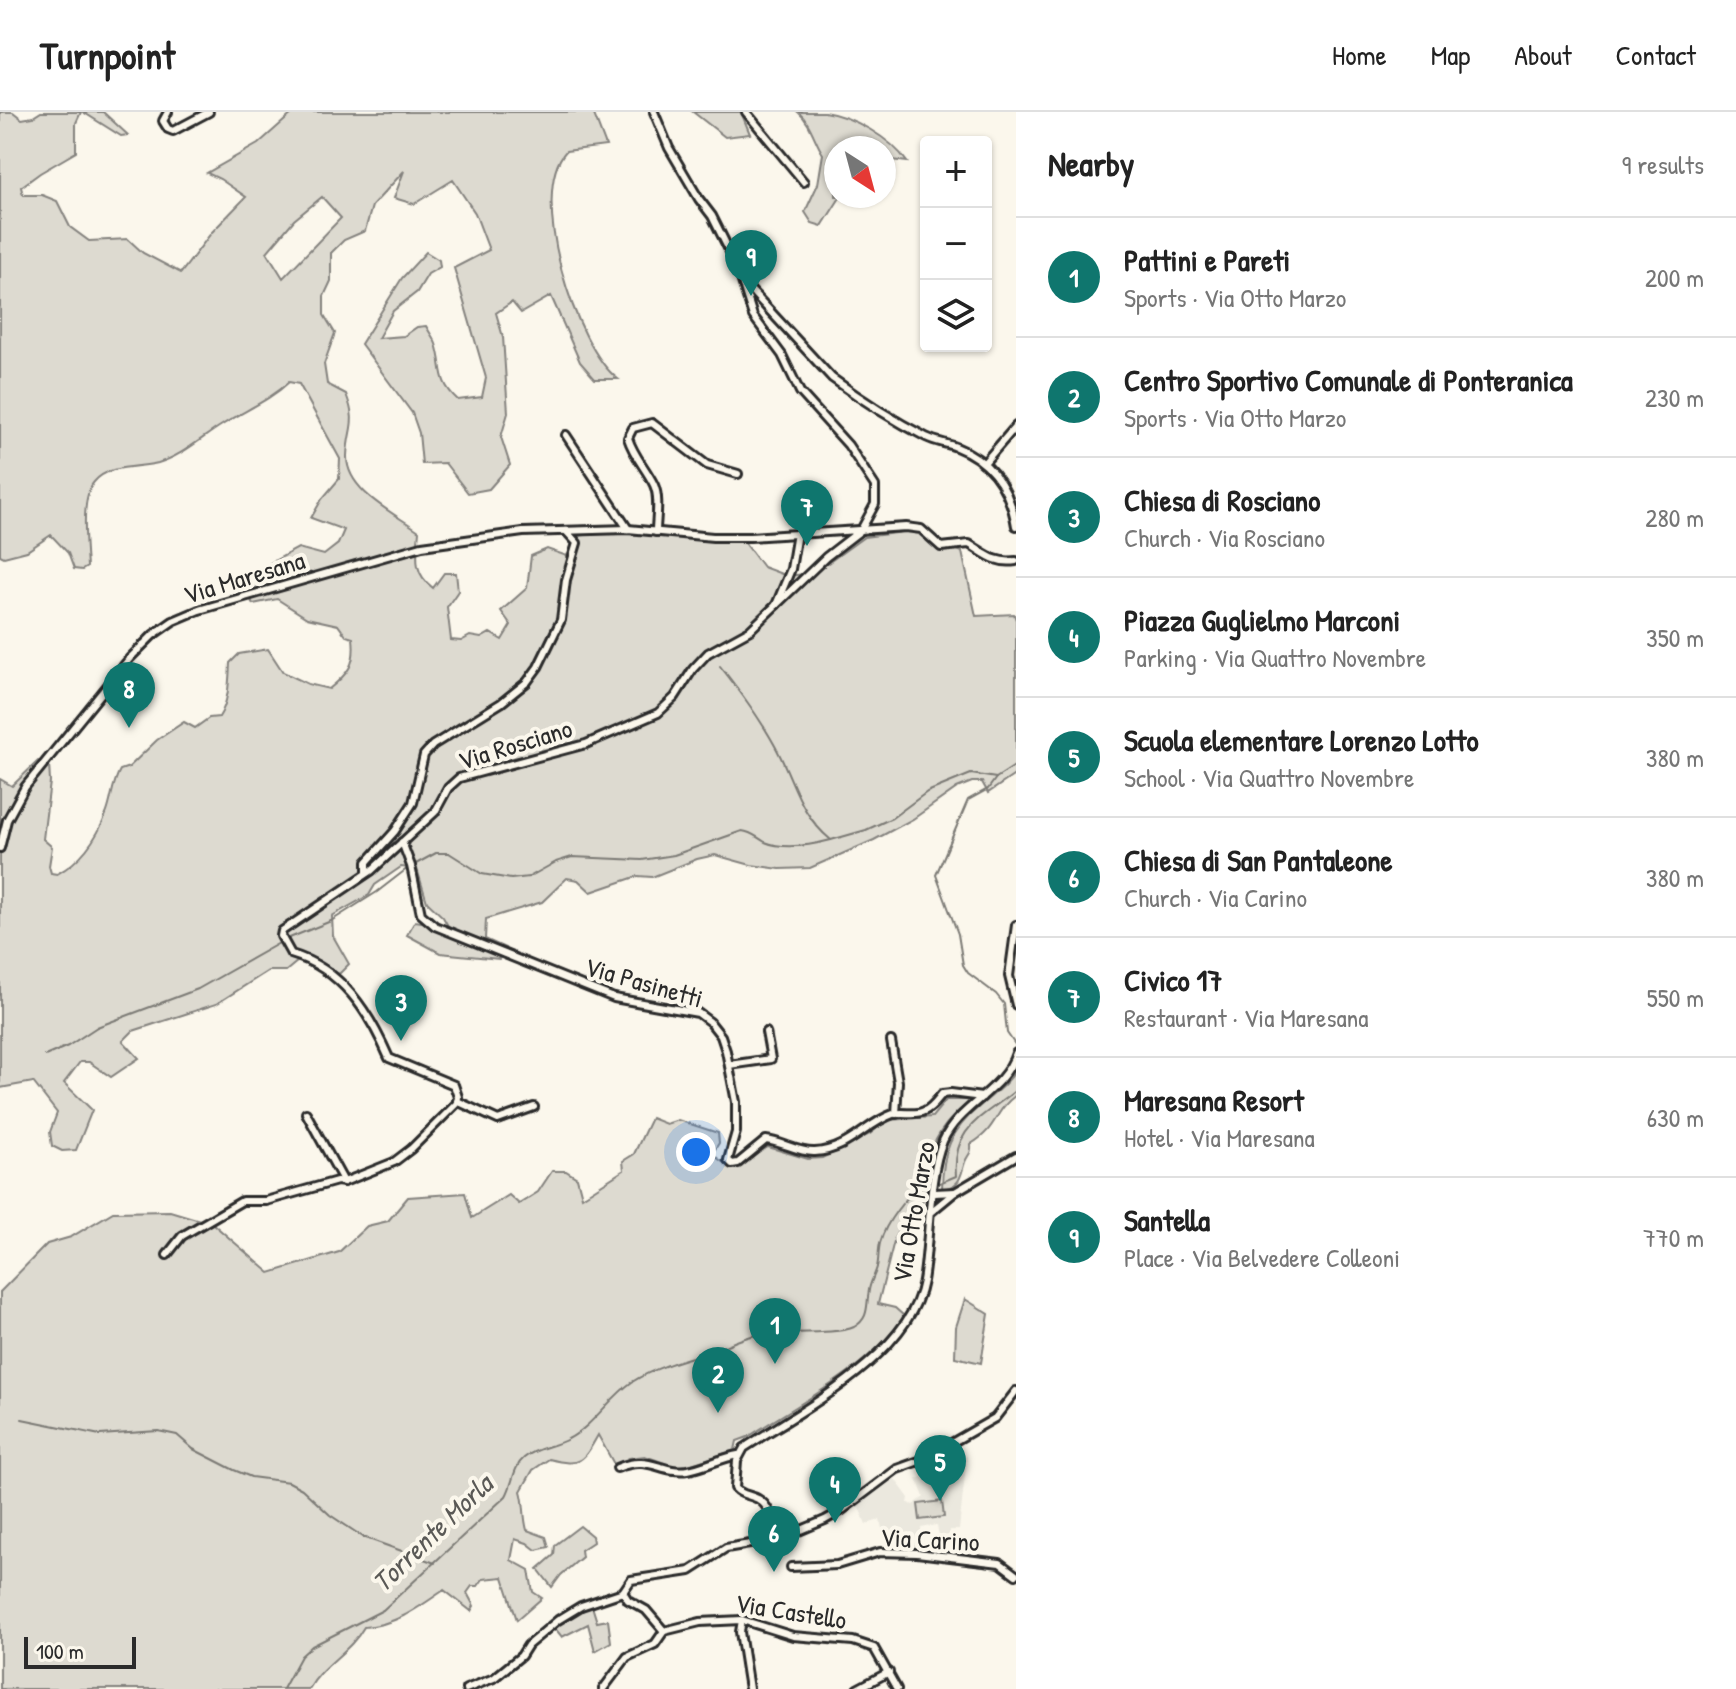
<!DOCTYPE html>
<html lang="en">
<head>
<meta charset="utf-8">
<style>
  body { margin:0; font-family:"Patrick Hand",sans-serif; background:#f2f2f2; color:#222 }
  .controls { position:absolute; right:24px; top:24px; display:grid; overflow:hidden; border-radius:8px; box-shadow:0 2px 6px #0004 }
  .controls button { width:72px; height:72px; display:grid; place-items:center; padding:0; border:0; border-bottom:2px solid #e0e0e0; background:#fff; color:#222; font:40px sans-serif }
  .compass { position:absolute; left:824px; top:24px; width:72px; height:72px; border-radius:50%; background:#fff; box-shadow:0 2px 6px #0004; rotate:144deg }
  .scale { position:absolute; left:24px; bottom:20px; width:112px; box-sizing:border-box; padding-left:8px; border:4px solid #2b2b2b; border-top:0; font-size:22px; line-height:28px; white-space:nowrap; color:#2b2b2b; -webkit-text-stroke:6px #fbf7ec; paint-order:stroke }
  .you { position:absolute; left:696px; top:1040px; width:28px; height:28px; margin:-20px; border:6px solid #fff; border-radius:50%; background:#1a73e8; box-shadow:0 0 0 12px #1a73e833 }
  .badge { display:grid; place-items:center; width:52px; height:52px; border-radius:50%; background:#0f766e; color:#fff; font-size:26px; font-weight:700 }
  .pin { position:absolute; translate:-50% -66px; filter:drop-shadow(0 2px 4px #0008) }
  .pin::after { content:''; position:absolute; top:42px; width:28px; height:24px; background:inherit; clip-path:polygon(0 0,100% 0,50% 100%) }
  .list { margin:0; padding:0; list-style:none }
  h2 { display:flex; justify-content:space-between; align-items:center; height:104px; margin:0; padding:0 32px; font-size:34px }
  h2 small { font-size:26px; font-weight:400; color:#767676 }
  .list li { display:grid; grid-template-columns:52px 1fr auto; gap:24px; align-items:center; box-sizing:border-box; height:120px; padding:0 32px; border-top:2px solid #e0e0e0 }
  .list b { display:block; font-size:30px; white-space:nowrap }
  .list p { margin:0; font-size:26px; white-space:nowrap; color:#767676 }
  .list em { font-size:26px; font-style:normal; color:#767676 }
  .icon { flex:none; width:44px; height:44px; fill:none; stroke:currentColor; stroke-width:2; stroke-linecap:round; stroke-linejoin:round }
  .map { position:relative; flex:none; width:1016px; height:1577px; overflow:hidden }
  header { display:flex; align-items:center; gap:48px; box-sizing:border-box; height:112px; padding:0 40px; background:#fff; border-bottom:2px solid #e0e0e0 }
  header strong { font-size:38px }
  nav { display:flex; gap:44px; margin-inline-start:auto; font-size:28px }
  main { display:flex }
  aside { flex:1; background:#fff }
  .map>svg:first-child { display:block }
  .built { fill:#ebe8de }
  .green { fill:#dddad0; stroke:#84827e; stroke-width:2; fill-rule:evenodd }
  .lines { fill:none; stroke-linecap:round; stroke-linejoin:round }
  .stream { stroke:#7b7a75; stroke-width:2 }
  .minor-casing { stroke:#2b2b2b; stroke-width:12 }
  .minor { stroke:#fbf7ec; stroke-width:6 }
  .labels { text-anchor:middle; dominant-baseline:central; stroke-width:8; stroke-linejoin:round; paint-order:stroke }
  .street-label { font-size:26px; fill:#2b2b2b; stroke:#fbf7ec }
  .water-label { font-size:28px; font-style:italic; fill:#5a5956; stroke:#fbf7ec }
</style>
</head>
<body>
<header>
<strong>Turnpoint</strong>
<nav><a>Home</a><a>Map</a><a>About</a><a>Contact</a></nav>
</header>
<main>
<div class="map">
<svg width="1016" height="1577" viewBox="0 0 1016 1577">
  <rect width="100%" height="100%" fill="#fbf7ec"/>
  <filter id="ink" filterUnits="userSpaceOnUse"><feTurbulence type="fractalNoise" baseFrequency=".0125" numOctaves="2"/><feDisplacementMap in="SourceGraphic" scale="16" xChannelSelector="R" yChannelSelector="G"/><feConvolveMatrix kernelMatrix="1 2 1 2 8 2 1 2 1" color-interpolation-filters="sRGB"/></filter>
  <g filter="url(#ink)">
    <polygon class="built" points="967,1344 959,1418 950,1418 949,1437 941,1437 937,1413 921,1416 924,1436 922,1438 887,1438 880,1408 866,1412 858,1393 895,1367 909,1386 908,1391 913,1393 924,1385 917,1367"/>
    <g class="green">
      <path d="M0 0H13L22 7 33 5 41 0H81L76 11V40L40 61 21 75 23 83H42L57 89 70 115 89 129 128 127 143 141 181 161 212 120 246 85 220 67 207 61 258 32 294 0H593L606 34 566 39C527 82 575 235 618 267H595L580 250 551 184 521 201 512 190 496 201 503 225 508 301 501 325 510 353 489 377 468 381 445 351 422 352 419 321 412 301 361 232 402 166 426 140 439 148 440 155 428 162 417 180 393 199 378 226 404 224 417 215 426 214C429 220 434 226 436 232 444 256 436 268 458 288L482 285 486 266 454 156 489 138 475 101 453 68 414 92 394 86 404 59 372 94 365 119 344 128 331 141V169L324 184V203L335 221 324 252 327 272 346 282C358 313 348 315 347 344 346 379 394 401 419 419 417 443 412 460 433 476L444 461H456L458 479 447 495 451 528 461 529 470 524 481 526 490 521 502 528 511 513 501 499 527 476 531 444 547 437 567 444 576 424 604 421 742 427 763 455 787 464 814 461 864 425 928 417 943 432 962 440 976 504 1014 502 1016 508V662L988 681 982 670H972L957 676 913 707 874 728 810 756 780 757 751 753 715 743 697 747 652 765 638 764 591 780 578 768 567 766 542 790 486 807 485 827 505 836 499 847 440 841 407 823 415 809 448 814 443 805 427 790 417 757 401 755 375 773 369 783 332 804 333 824 349 852 339 862 304 844 286 859H268L216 892 133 919 123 929 139 946 111 965 89 950H80L64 971 92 998 76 1038 62 1039 52 1034 50 1020 57 1001 33 970 0 976V667L12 674 38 649 49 651 50 670 43 727 52 735 49 754 51 761 57 762C81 749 97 727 107 700 112 686 112 672 120 658L129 655 157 628 184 610 195 616 209 606 219 605C229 590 229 569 230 551L239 542 268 537 283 560 308 572 329 577C349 561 356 552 353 526L346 524 338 513 307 506 277 487 253 492 241 469 250 462 298 436 324 443 338 432 344 418 311 406 322 387 339 367 340 347 299 272 289 270C269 289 245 298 222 313 201 326 182 344 158 351 138 356 109 352 94 370 80 386 86 434 87 455L82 458 74 457 68 441 51 423 27 439 4 445 0 443ZM322 85 341 106 283 166 267 140 294 108Z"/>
      <polygon points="83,0 103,0 128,23 121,24"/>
      <polygon points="693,0 741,0 750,22 725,25"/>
      <path d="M798 0C807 0 816 0 824 0 852 4 891 26 907 50L884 47V36H836V84H841L822 114 812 111 805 100 818 72 823 42C814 28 811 11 798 0Z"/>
      <path d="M1016 958V983C993 1000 999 1015 971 1032 972 1042 968 1042 965 1050 960 1065 961 1074 942 1077 942 1040 951 1018 980 994 993 982 1007 973 1016 958Z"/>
      <path d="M946 988H973C954 1000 936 1021 930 1043 924 1065 939 1069 920 1092 916 1098 913 1101 906 1104L895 1125 878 1192 895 1196 904 1204C869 1257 801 1290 748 1325L737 1329 735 1338 679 1356 645 1344 629 1346 615 1354 598 1323C583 1350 580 1355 549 1347L533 1358 521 1379C525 1392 523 1404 527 1418L546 1425 549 1435 536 1438 527 1431 515 1427 511 1448 529 1458 533 1480 542 1486 517 1508 503 1465 483 1467 478 1474H472L467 1481 474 1494 471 1499 444 1478C418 1496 396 1513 364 1515 350 1540 323 1552 309 1577H0V1180L47 1132 71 1125 113 1100 170 1099 213 1112 270 1161 339 1140 367 1114 388 1109 408 1085 465 1081 472 1106 509 1083 519 1092 538 1080 552 1059H566L577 1066 582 1085 624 1058 623 1049 634 1042 651 1006 666 1012 678 1008 718 1021 719 1031 712 1042 732 1057 768 1035 808 1047 822 1046 870 1022 887 1008 932 1005Z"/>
      <polygon points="965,1187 989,1202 981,1251 955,1245 956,1215"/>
      <polygon points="942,1389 944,1405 920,1408 918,1392"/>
      <polygon points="580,1414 592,1424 593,1430 581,1438 582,1445 561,1463 552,1475 538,1457 554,1443 555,1433"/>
      <polygon points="592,1494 597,1510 608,1508 611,1530 595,1539 588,1512 562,1525 553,1514 581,1497"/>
    </g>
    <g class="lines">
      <g class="stream">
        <path d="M720 554C740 579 759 605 774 632 794 667 798 701 831 728L866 718 892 706 927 680 971 662 996 666"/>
        <polyline points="1016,653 996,666 988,677 968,688 936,763 958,822 963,853 968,861 996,882 1004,892 1007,921 1016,934"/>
        <path d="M414 753 436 741H449L482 762 511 767 529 765 556 750 572 745 642 748 674 743 742 719C752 720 756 725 765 730 784 738 812 733 831 728"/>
        <polyline points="287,827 331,809 377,780 408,756"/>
        <polyline points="45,944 68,934 97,915 198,877 281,830"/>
        <polyline points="22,1307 100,1323 158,1319 177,1323 193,1337 234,1358 251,1365 289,1370 302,1377 330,1403 363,1425 435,1451"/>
        <path d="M283 1577 301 1544 312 1534 383 1498 506 1384C513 1372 513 1355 524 1346 537 1335 554 1335 568 1327 593 1314 609 1286 632 1270 654 1256 681 1248 706 1241 723 1236 738 1226 757 1223 780 1219 838 1223 854 1215 870 1206 866 1193 869 1178 870 1170 875 1163 877 1155 879 1147 878 1139 880 1131 886 1109 905 1086 922 1072H937L956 1064C952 1014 984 1005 1016 978"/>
      </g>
      <g class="minor-casing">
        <g id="minor">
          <polyline points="168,0 163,9 168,17 173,19 209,0"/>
          <polyline points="746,0 804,70"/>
          <path d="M745 172 832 266C862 288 893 308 926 325 936 330 946 331 956 335 992 349 1010 377 1016 414"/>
          <polyline points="566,323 628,417"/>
          <polyline points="984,351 1016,314"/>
          <path d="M656 420C656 406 660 386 654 373 646 356 634 345 628 326L633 316 652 311 707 353 738 362"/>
          <polyline points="776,493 791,457 797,421"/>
          <path d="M402 730 411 754 421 802 435 814 614 886 698 901 710 910 721 924 726 939 736 990V1020L728 1048 732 1052 738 1051 766 1028C783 1030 799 1041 815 1040 849 1038 865 1012 893 1002 903 999 915 1004 924 999 932 996 937 988 942 982L951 981 982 985"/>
          <path d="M0 736 7 708 25 675 130 546 153 523 173 509 199 498 422 434 523 420 628 417 713 425H750L906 415 921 417 941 435 969 432C986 442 995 452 1016 449"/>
          <polyline points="367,760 367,750 395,719 413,691 424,643 433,633 501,591 527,570 538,555 561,508 566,468 577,431 566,419"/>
          <polyline points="1016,813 1009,864 1016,893"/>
          <polyline points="891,929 898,970 896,1002"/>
          <polyline points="729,953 771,947 766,920"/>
          <polyline points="457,989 498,1008 534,995"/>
          <polyline points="306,1001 344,1070"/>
          <polyline points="934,1081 955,1080"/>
          <polyline points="932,1099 955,1080 1016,1044"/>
          <path d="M167 1143 182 1124 242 1089H266L337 1069 344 1070 394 1050 411 1037 457 991 458 985 454 973 389 946C369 900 342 857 291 842L281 824 282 819 371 759 435 700 448 676 459 666 586 632 658 601 675 585 693 557 708 541 750 518 826 445 861 418 875 392V374L848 333 800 280 782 243 753 204 737 154 712 104 699 87 669 36 654 0"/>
          <path d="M617 1356C650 1342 660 1362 688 1358 705 1355 721 1346 738 1343"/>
          <path d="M780 1427C775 1415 770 1393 758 1387 749 1382 742 1384 735 1376L737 1349 744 1336C803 1297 910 1243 923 1169 930 1130 928 1063 943 1029 959 993 1004 979 1016 941"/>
          <polyline points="791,1455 837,1453 880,1440 917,1441 1000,1451 1016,1463"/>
          <polyline points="623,1480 631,1468 690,1459 726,1436 780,1427 825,1408 841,1399 897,1357 922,1348 995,1306 1016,1279"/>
          <polyline points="623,1480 628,1488 646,1498 664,1519 700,1510 742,1508 793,1524 853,1529 874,1536 897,1577"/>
          <polyline points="742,1508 740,1520 749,1577"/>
          <polyline points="466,1577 494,1566 521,1544 528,1533 558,1508 581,1494 623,1480"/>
          <polyline points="603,1577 627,1545 655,1532 664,1519"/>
          <polyline points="857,1577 889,1560"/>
        </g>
      </g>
      <use href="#minor" class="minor"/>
    </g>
  </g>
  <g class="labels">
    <g class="street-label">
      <text transform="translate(244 465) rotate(-17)">Via Maresana</text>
      <text transform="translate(515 632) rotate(-17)">Via Rosciano</text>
      <text transform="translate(644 870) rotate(16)">Via Pasinetti</text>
      <text transform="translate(913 1100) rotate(-80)">Via Otto Marzo</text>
      <text transform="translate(930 1427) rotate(3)">Via Carino</text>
      <text transform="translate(791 1499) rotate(9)">Via Castello</text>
    </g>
    <g class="water-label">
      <text transform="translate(432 1421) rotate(-44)">Torrente Morla</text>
    </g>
  </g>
</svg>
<div class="controls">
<button>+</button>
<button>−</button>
<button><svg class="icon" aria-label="layers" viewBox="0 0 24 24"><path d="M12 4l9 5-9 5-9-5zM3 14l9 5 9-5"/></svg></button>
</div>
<svg class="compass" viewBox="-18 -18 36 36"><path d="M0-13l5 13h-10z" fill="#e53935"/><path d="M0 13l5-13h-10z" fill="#767676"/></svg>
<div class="scale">100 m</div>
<div class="you"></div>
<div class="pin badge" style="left:775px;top:1252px">1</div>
<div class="pin badge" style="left:718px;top:1301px">2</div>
<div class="pin badge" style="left:401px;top:929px">3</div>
<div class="pin badge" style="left:835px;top:1411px">4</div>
<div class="pin badge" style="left:940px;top:1389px">5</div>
<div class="pin badge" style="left:774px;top:1460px">6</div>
<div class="pin badge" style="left:807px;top:434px">7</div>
<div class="pin badge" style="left:129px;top:616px">8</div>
<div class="pin badge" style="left:751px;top:184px">9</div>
</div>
<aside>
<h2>Nearby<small>9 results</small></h2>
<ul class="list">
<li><span class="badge">1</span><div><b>Pattini e Pareti</b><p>Sports · Via Otto Marzo</p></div><em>200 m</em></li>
<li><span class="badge">2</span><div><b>Centro Sportivo Comunale di Ponteranica</b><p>Sports · Via Otto Marzo</p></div><em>230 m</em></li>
<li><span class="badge">3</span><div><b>Chiesa di Rosciano</b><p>Church · Via Rosciano</p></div><em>280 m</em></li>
<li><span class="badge">4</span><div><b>Piazza Guglielmo Marconi</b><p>Parking · Via Quattro Novembre</p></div><em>350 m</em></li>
<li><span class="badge">5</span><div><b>Scuola elementare Lorenzo Lotto</b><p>School · Via Quattro Novembre</p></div><em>380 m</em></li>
<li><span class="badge">6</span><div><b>Chiesa di San Pantaleone</b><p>Church · Via Carino</p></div><em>380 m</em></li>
<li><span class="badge">7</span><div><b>Civico 17</b><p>Restaurant · Via Maresana</p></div><em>550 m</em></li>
<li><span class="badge">8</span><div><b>Maresana Resort</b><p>Hotel · Via Maresana</p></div><em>630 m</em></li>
<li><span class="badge">9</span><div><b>Santella</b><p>Place · Via Belvedere Colleoni</p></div><em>770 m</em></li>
</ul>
</aside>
</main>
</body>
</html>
